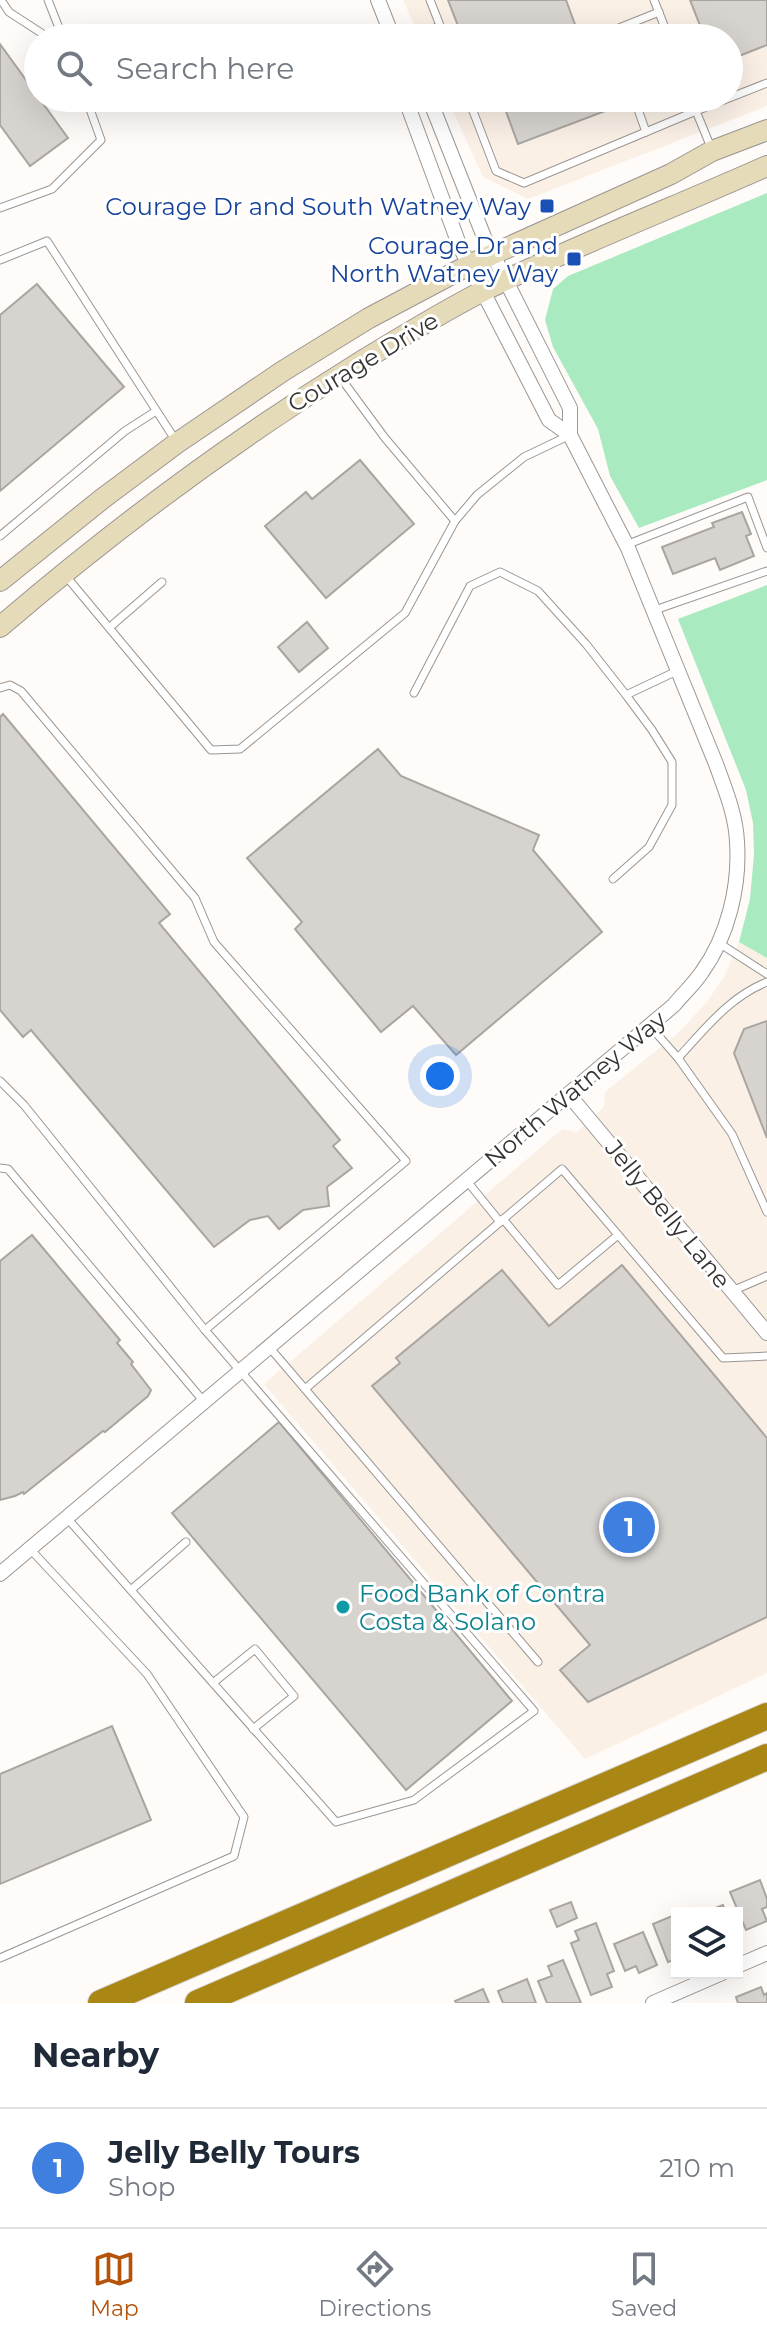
<!DOCTYPE html>
<html lang="en">
<head>
<meta charset="utf-8">
<style>
  body { margin:0; font-family:Montserrat,sans-serif; background:#f6f6f7; color:#1f2937 }
  .controls { position:absolute; right:24px; bottom:24px; display:grid; overflow:hidden; border-radius:0px; box-shadow:0 8px 32px #0002 }
  .controls button { width:72px; height:72px; display:grid; place-items:center; padding:0; border:0; border-bottom:2px solid #e0e1e3; background:#fff; color:#1f2937; font:40px sans-serif }
  .you { position:absolute; left:440px; top:1076px; width:28px; height:28px; margin:-20px; border:6px solid #fff; border-radius:50%; background:#1a73e8; box-shadow:0 0 0 12px #1a73e833 }
  .badge { display:grid; place-items:center; width:52px; height:52px; border-radius:50%; background:#b45309; color:#fff; font-size:26px; font-weight:700 }
  .pin { position:absolute; translate:-50% -50%; border:4px solid #fff; box-shadow:0 2px 8px #0006 }
  .list { margin:0; padding:0; list-style:none }
  h2 { display:flex; justify-content:space-between; align-items:center; height:104px; margin:0; padding:0 32px; font-size:34px }
  h2 small { font-size:26px; font-weight:400; color:#747a83 }
  .list li { display:grid; grid-template-columns:52px 1fr auto; gap:24px; align-items:center; box-sizing:border-box; height:120px; padding:0 32px; border-top:2px solid #e0e1e3 }
  .list b { display:block; font-size:30px; white-space:nowrap }
  .list p { margin:0; font-size:26px; white-space:nowrap; color:#747a83 }
  .list em { font-size:26px; font-style:normal; color:#747a83 }
  .icon { flex:none; width:44px; height:44px; fill:none; stroke:currentColor; stroke-width:2; stroke-linecap:round; stroke-linejoin:round }
  .map { position:relative; flex:none; width:767px; height:2003px; overflow:hidden }
  .search { position:absolute; background:#fff; box-shadow:0 8px 32px #0002; left:24px; right:24px; top:24px; height:88px; display:flex; align-items:center; gap:20px; box-sizing:border-box; padding:0 28px; border-radius:44px; color:#747a83; font-size:30px }
  .sheet { height:224px; background:#fff }
  nav { display:flex; justify-content:space-around; align-items:center; box-sizing:border-box; height:112px; border-top:2px solid #e0e1e3; background:#fff; font-size:22px; color:#747a83 }
  nav a { display:grid; justify-items:center; gap:4px }
  nav .on { color:#b45309 }
  .map>svg:first-child { display:block }
  .built { fill:#faf0e6 }
  .green { fill:#a9eac0 }
  .building { fill:#d7d3cf; stroke:#a9a5a1; stroke-width:2 }
  .lines { fill:none; stroke-linecap:round; stroke-linejoin:round }
  .lane-casing { stroke:#9a9693; stroke-width:9 }
  .street-casing { stroke:#9a9693; stroke-width:16 }
  .secondary-casing { stroke:#9a9693; stroke-width:22 }
  .highway-casing { stroke:#d6d6d6; stroke-width:28 }
  .lane { stroke:#fff; stroke-width:7 }
  .street { stroke:#fff; stroke-width:14 }
  .secondary { stroke:#e6dbb9; stroke-width:20 }
  .highway { stroke:#aa8615; stroke-width:26 }
  .transit-dot { fill:#1a4fb4; stroke:#fff; stroke-width:3 }
  .culture-dot { fill:#0f9aa8; stroke:#fff; stroke-width:3 }
  .labels { text-anchor:middle; dominant-baseline:central; stroke-width:6; stroke-linejoin:round; paint-order:stroke }
  .transit-label { font-size:24px; fill:#164399; stroke:#fff; text-anchor:end }
  .street-label { font-size:24px; fill:#343331; stroke:#fff }
  .culture-label { font-size:24px; fill:#0d838f; stroke:#fff; text-anchor:start }
</style>
</head>
<body>
<div class="map">
<svg width="767" height="2003" viewBox="0 0 767 2003">
  <rect width="100%" height="100%" fill="#fffbf8"/>
  <g class="built">
    <polygon points="403,0 767,0 767,106 528,199 483,177 447,98 729,98 729,38 420,38"/>
    <polygon points="739,942 767,958 767,1673 585,1759 264,1384 562,1129 577,1132 604,1107 605,1092 679,1032 706,1003 724,977"/>
  </g>
  <g class="green">
    <polygon points="767,193 767,480 639,528 610,476 598,429 553,347 545,320 553,289 568,276"/>
    <polygon points="767,585 767,958 739,942 750,899 754,854 753,823 746,790 678,619"/>
  </g>
  <g class="building">
    <polygon points="448,0 566,0 580,38 477,38 473,26 460,31"/>
    <polygon points="690,0 767,0 767,45 729,60 729,38 705,38"/>
    <polygon points="0,44 68,138 30,166 0,125"/>
    <polygon points="501,98 603,98 608,110 518,144"/>
    <polygon points="37,284 124,387 0,491 0,315"/>
    <polygon points="360,460 414,524 326,598 265,526 306,492 312,499"/>
    <polygon points="742,512 751,534 746,536 754,556 720,570 715,558 673,574 662,547 714,527 712,523"/>
    <polygon points="307,622 328,648 299,672 278,647"/>
    <polygon points="3,714 170,914 159,923 340,1140 333,1146 352,1168 327,1187 329,1206 303,1210 279,1229 268,1216 250,1220 214,1247 31,1030 23,1037 0,1010 0,717"/>
    <polygon points="378,749 401,776 539,835 533,850 602,932 456,1055 413,1006 381,1032 295,929 302,922 247,858"/>
    <polygon points="767,1021 767,1138 734,1053 744,1029"/>
    <polygon points="32,1235 120,1340 117,1343 133,1362 131,1364 151,1390 148,1396 105,1432 103,1431 24,1494 23,1492 15,1496 0,1500 0,1261"/>
    <polygon points="622,1265 767,1438 767,1617 588,1702 560,1670 590,1645 372,1386 400,1363 396,1358 502,1270 549,1326"/>
    <polygon points="279,1422 512,1701 406,1790 172,1513"/>
    <polygon points="112,1726 151,1820 0,1884 0,1774"/>
    <polygon points="760,1880 767,1899 767,1907 762,1909 767,1921 746,1930 730,1892"/>
    <polygon points="571,1902 577,1918 557,1927 550,1910"/>
    <polygon points="723,1905 726,1913 702,1913"/>
    <polygon points="677,1914 677,1959 668,1962 653,1924"/>
    <polygon points="596,1923 614,1971 607,1974 612,1987 591,1995 571,1943 579,1940 575,1931"/>
    <polygon points="643,1932 657,1965 639,1973 636,1966 625,1971 614,1944"/>
    <polygon points="563,1960 581,2003 547,2003 538,1981 552,1976 548,1966"/>
    <polygon points="527,1979 536,2003 503,2003 498,1991"/>
    <polygon points="761,1987 764,1995 767,1993 767,2003 738,2003 736,1997"/>
    <polygon points="483,1989 489,2003 456,2003 455,2001"/>
  </g>
  <g class="lines">
    <g class="lane-casing">
      <g id="lane">
        <polyline points="1,0 9,12 49,38"/>
        <polyline points="48,0 63,38"/>
        <polyline points="430,0 445,38"/>
        <polyline points="654,0 669,38"/>
        <polyline points="599,36 659,12"/>
        <polyline points="409,38 440,26"/>
        <polyline points="468,98 496,171 524,183 696,111 712,150"/>
        <polyline points="634,98 646,132"/>
        <polyline points="691,98 696,111 767,83"/>
        <polyline points="0,208 52,189 101,140 86,98"/>
        <polyline points="0,260 47,241 176,441"/>
        <polyline points="455,521 477,495 524,457 568,436"/>
        <polyline points="0,536 125,431 156,411"/>
        <polyline points="626,545 748,497 767,548"/>
        <polyline points="65,575 211,750 240,749 405,613 455,521 385,438 340,377"/>
        <polyline points="655,610 767,571"/>
        <polyline points="110,627 162,582"/>
        <polyline points="0,688 10,685 21,691 195,898 214,942 406,1161 205,1330"/>
        <polyline points="414,693 470,586 500,572 538,591 586,644 626,695 679,670"/>
        <polyline points="613,879 649,847 672,805 672,762 652,730 626,695"/>
        <polyline points="719,943 767,974"/>
        <polyline points="650,1026 678,1058 732,1134 767,1212"/>
        <path d="M678 1058C705 1029 729 997 767 982"/>
        <polyline points="0,1081 24,1105 205,1330 534,1711 414,1800 336,1822 67,1518"/>
        <polyline points="0,1168 8,1169 205,1403"/>
        <polyline points="503,1219 558,1285 618,1235"/>
        <polyline points="500,1222 562,1169 723,1358 767,1356"/>
        <polyline points="732,1291 767,1276"/>
        <polyline points="270,1348 538,1662"/>
        <polyline points="305,1389 500,1222 467,1181"/>
        <polyline points="131,1590 186,1542"/>
        <polyline points="213,1683 255,1649 294,1696 253,1729"/>
        <polyline points="0,1958 234,1856 244,1817 147,1674 30,1549"/>
      </g>
    </g>
    <g class="street-casing">
      <g id="street">
        <polyline points="378,0 393,38"/>
        <polyline points="405,98 460,247 549,420 570,435"/>
        <polyline points="569,1095 767,1333"/>
        <path d="M0 1574 674 1005C683 994 694 984 702 972 728 936 740 886 737 842 736 815 725 789 716 764L628 548 570 435V408L484 237 429 98"/>
        <polyline points="737,1966 767,1953"/>
        <polyline points="653,2003 722,1973"/>
      </g>
    </g>
    <g class="secondary-casing">
      <g id="secondary">
        <polyline points="0,581 102,499 177,443 283,371 369,318 469,265 671,174 712,151 767,130"/>
        <path d="M0 627C113 530 231 442 357 364 398 339 440 313 483 291 576 245 673 208 767 166"/>
      </g>
    </g>
    <g class="highway-casing">
      <g id="highway">
        <polyline points="101,2003 767,1716"/>
        <polyline points="198,2003 767,1757"/>
      </g>
    </g>
    <use href="#lane" class="lane"/>
    <use href="#street" class="street"/>
    <use href="#secondary" class="secondary"/>
    <use href="#highway" class="highway"/>
  </g>
  <g class="transit-dot">
    <rect x="539" y="198" width="16" height="16" rx="4"/>
    <rect x="566" y="251" width="16" height="16" rx="4"/>
  </g>
  <circle class="culture-dot" cx="343" cy="1607" r="8"/>
  <g class="labels">
    <g class="transit-label">
      <text x="531" y="206">Courage Dr and South Watney Way</text>
      <text x="558" y="245">Courage Dr and<tspan x="558" dy="28">North Watney Way</tspan></text>
    </g>
    <g class="street-label">
      <text transform="translate(363 362) rotate(-31)">Courage Drive</text>
      <text transform="translate(575 1089) rotate(-40)">North Watney Way</text>
      <text transform="translate(668 1214) rotate(51)">Jelly Belly Lane</text>
    </g>
    <g class="culture-label">
      <text x="359" y="1593">Food Bank of Contra<tspan x="359" dy="28">Costa &amp; Solano</tspan></text>
    </g>
  </g>
</svg>
<div class="controls">
<button><svg class="icon" aria-label="layers" viewBox="0 0 24 24"><path d="M12 4l9 5-9 5-9-5zM3 14l9 5 9-5"/></svg></button>
</div>
<div class="you"></div>
<div class="pin badge" style="left:629px;top:1527px;background:#3f7fe0">1</div>
<div class="search"><svg class="icon" aria-label="search" viewBox="0 0 24 24"><circle cx="10" cy="10" r="6"/><path d="M15 15l6 6"/></svg>Search here</div>
</div>
<section class="sheet">
<h2>Nearby<small></small></h2>
<ul class="list">
<li><span class="badge" style="background:#3f7fe0">1</span><div><b>Jelly Belly Tours</b><p>Shop</p></div><em>210 m</em></li>
</ul>
</section>
<nav>
<a class="on"><svg class="icon" aria-label="map" viewBox="0 0 24 24"><path d="M3 6l6-2 6 2 6-2v14l-6 2-6-2-6 2zM9 4v14M15 6v14"/></svg>Map</a>
<a><svg class="icon" aria-label="directions" viewBox="0 0 24 24"><path d="M12 3l9 9-9 9-9-9zM9 14v-3h6M13 9l2 2-2 2"/></svg>Directions</a>
<a><svg class="icon" aria-label="saved" viewBox="0 0 24 24"><path d="M7 4h10v16l-5-4-5 4z"/></svg>Saved</a>
</nav>
</body>
</html>
